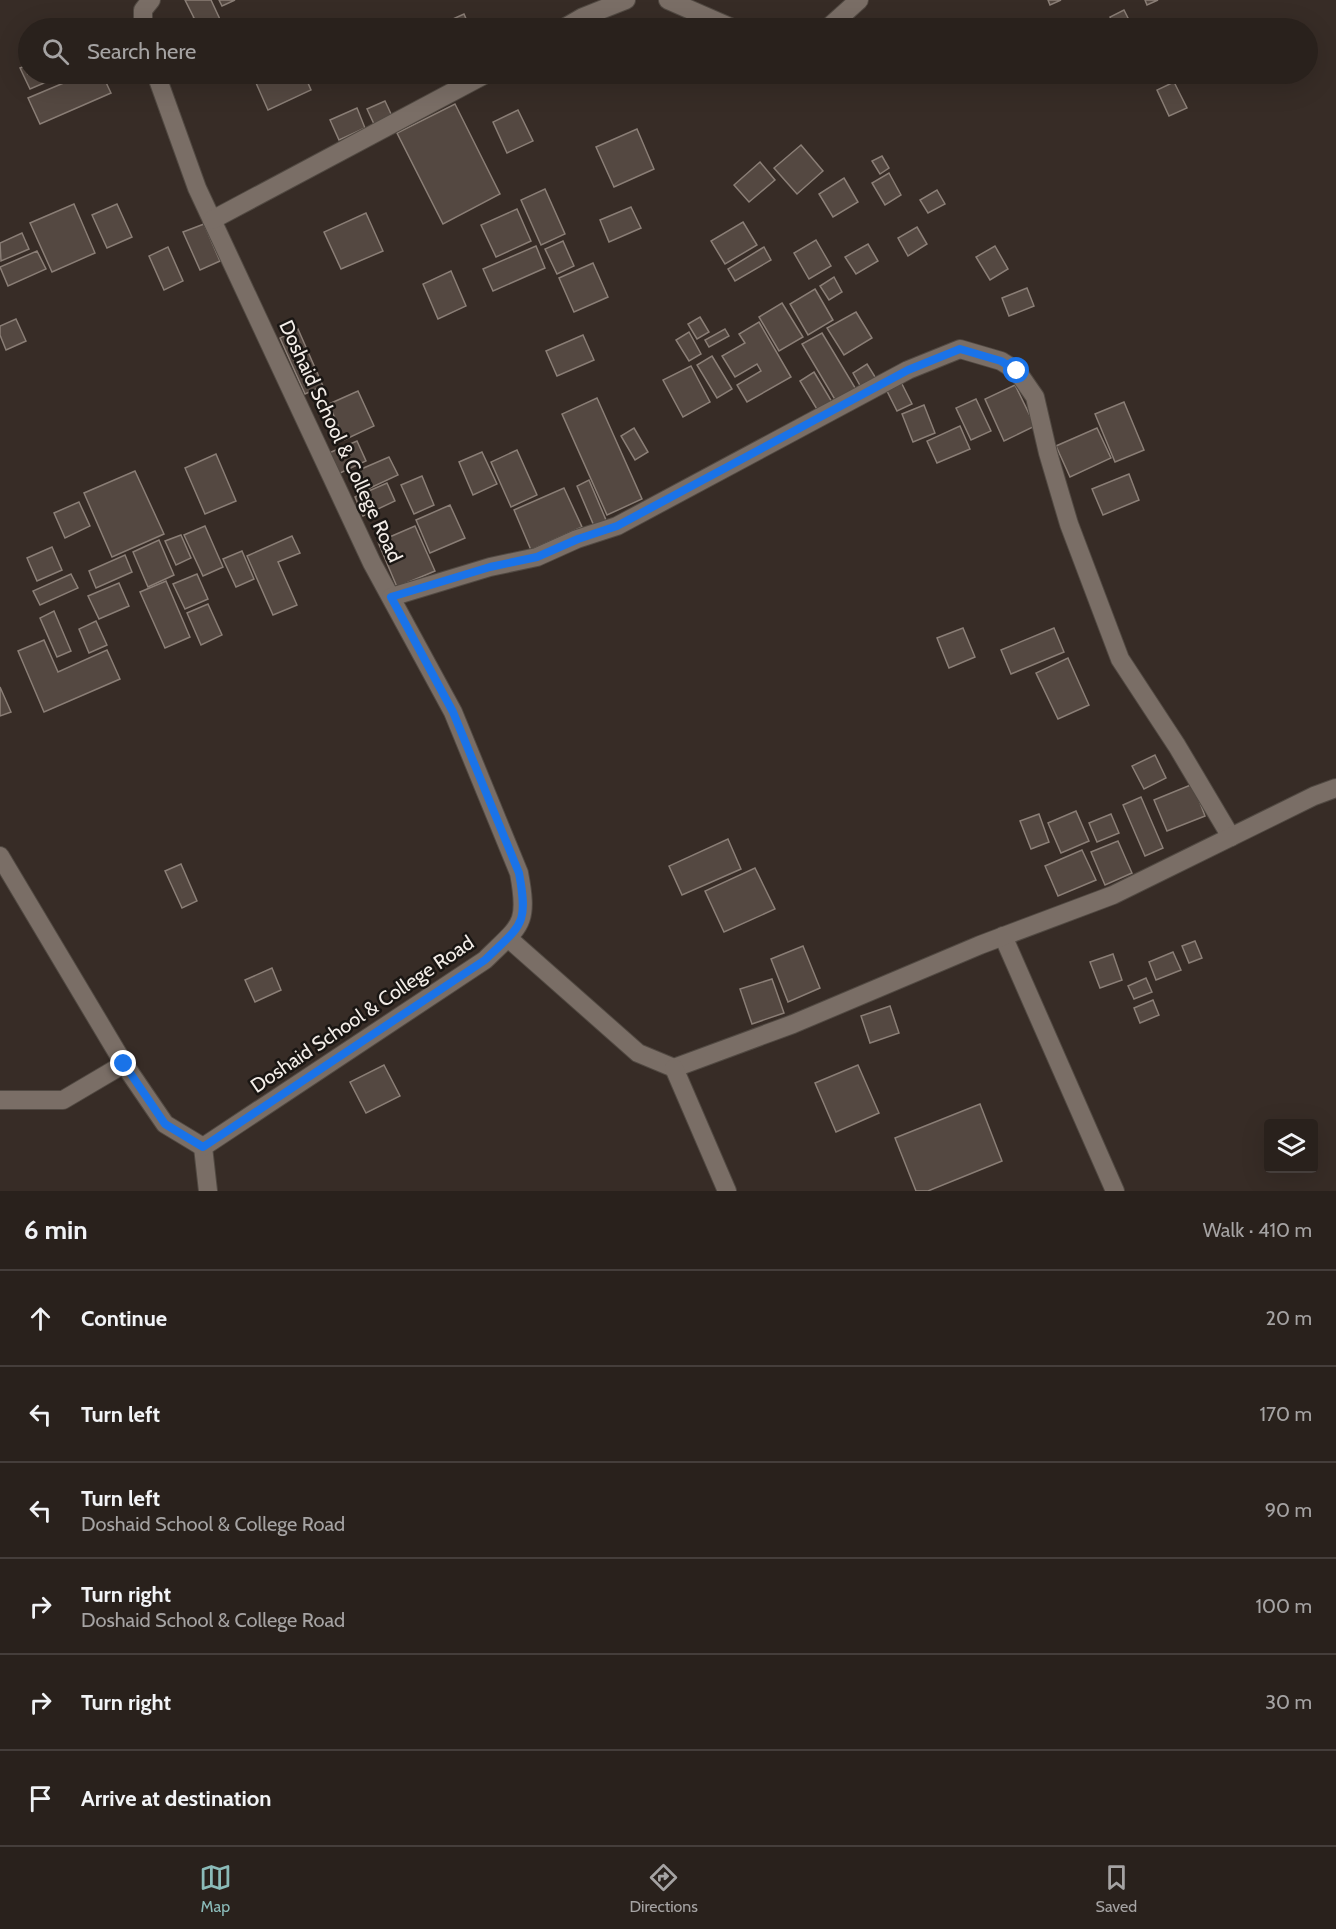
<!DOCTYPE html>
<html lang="en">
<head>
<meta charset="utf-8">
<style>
  body { margin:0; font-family:Cabin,sans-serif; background:#312925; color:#f1f3f6 }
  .controls { position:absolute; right:18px; bottom:18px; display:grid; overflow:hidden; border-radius:6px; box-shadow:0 6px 24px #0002 }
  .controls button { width:54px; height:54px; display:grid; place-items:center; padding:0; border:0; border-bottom:2px solid #453e3b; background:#29211c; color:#f1f3f6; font:30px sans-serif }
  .stop { position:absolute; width:18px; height:18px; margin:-14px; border:4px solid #1a73e8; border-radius:50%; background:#fff }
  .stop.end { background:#1a73e8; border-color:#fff; box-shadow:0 2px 6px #0008 }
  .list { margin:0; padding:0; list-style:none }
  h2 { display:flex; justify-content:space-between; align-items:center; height:78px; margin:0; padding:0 24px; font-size:26px }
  h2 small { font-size:20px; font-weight:400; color:#a5a3a3 }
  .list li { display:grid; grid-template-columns:39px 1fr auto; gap:18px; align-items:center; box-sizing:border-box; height:96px; padding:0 24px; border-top:2px solid #453e3b }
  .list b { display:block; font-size:22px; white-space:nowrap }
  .list p { margin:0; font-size:20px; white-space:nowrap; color:#a5a3a3 }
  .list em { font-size:20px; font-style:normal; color:#a5a3a3 }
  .icon { flex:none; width:33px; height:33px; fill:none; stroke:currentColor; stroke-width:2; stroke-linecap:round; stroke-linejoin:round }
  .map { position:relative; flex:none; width:1336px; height:1191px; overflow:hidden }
  .search { position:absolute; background:#29211c; box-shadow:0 6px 24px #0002; left:18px; right:18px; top:18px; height:66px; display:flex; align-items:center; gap:15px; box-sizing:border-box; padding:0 21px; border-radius:33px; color:#a5a3a3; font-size:22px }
  .sheet { height:654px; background:#29211c }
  nav { display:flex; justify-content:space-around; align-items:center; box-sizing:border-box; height:84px; border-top:2px solid #453e3b; background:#29211c; font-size:16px; color:#a5a3a3 }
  nav a { display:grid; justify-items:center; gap:3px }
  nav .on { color:#8bbbb9 }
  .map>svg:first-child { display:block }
  .building { fill:#544841; stroke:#8a7e76; stroke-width:1.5 }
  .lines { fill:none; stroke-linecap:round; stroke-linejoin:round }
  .street-casing { stroke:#514942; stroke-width:20 }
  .street { stroke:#7a6e66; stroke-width:18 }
  .route { stroke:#1a73e8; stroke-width:8 }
  .labels { text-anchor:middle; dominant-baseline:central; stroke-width:5; stroke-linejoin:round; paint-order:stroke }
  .street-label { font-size:20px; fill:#f3ede8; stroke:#1a1613 }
</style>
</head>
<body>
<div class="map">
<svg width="1336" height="1191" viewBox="0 0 1336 1191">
  <rect width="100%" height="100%" fill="#372c26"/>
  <g class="building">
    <polygon points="185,0 211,0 224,28 173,28 194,18"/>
    <polygon points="219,0 235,0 222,6"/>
    <polygon points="1048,0 1061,0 1050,5"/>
    <polygon points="1145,0 1158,0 1147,5"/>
    <polygon points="1124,10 1133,28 1115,28 1110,17"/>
    <polygon points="464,14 470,28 435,28 435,27"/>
    <polygon points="986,22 990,28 972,28"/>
    <polygon points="28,65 28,74 65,74 30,89 20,68"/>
    <polygon points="85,74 102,74 111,93 40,124 28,98"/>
    <polygon points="252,74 304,74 311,90 268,110"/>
    <polygon points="1174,82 1187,108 1169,116 1157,90"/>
    <polygon points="385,101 392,116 374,124 367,109"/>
    <polygon points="455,104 500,194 443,224 397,133"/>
    <polygon points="357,108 365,128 339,140 330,120"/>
    <polygon points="518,110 533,141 507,153 493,122"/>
    <polygon points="637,129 654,169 614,187 596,147"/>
    <polygon points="801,145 823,171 797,194 774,168"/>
    <polygon points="882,156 889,168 880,174 872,161"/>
    <polygon points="760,162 775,180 749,202 734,185"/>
    <polygon points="889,173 901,195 885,205 872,183"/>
    <polygon points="844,178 858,202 833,217 819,194"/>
    <polygon points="545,189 565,234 541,245 521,200"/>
    <polygon points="937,190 945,204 928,213 920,200"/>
    <polygon points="74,204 95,253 52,272 30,223"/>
    <polygon points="117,204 132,237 107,248 92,215"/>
    <polygon points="631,207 641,228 609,242 600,220"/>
    <polygon points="517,209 531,241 496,257 481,225"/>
    <polygon points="366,213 383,251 341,269 324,232"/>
    <polygon points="743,222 757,245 725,264 711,241"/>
    <polygon points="204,224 220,261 200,270 183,232"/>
    <polygon points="917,227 927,244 908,256 898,238"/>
    <polygon points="22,233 29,249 1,261 0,243"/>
    <polygon points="816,240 831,266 809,279 794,253"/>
    <polygon points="563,241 574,266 557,274 545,249"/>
    <polygon points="868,244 878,261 856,274 845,257"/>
    <polygon points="536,246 545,268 493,291 483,269"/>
    <polygon points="995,246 1008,269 990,280 976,257"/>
    <polygon points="168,247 183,281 164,290 149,256"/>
    <polygon points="764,247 771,260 735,281 728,269"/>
    <polygon points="37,251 46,269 8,286 0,267"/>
    <polygon points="593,263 608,297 574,312 559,278"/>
    <polygon points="451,271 466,306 438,319 423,284"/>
    <polygon points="834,277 842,292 829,300 820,286"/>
    <polygon points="1027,288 1034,306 1009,316 1002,298"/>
    <polygon points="815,289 833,320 808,335 790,304"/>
    <polygon points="782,303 803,337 779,351 759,317"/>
    <polygon points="856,312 872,338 844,355 827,328"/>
    <polygon points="700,317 709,332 697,339 688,324"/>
    <polygon points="16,319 26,341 6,350 0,335 0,326"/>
    <polygon points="759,322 791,377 747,402 737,385 761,371 757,364 735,377 722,356 745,343 739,334"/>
    <polygon points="298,329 323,386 305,394 280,338"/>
    <polygon points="725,329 729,336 709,347 705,340"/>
    <polygon points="689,332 701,354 689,361 676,340"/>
    <polygon points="822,333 857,391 837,403 802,344"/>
    <polygon points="583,335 594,360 557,376 546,351"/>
    <polygon points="712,356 732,389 717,398 697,365"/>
    <polygon points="867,364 877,380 862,389 853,373"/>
    <polygon points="691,366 710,402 683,417 663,380"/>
    <polygon points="814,372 832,402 818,411 800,381"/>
    <polygon points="901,382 912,404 897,411 886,389"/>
    <polygon points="1015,385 1035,426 1004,441 985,399"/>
    <polygon points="358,391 374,426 344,440 329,404"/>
    <polygon points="597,398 642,499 607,515 562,414"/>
    <polygon points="976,399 991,431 971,440 956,408"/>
    <polygon points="1124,402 1144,450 1115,462 1095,414"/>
    <polygon points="924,405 935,433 913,442 902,414"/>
    <polygon points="960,426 970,449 937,463 927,441"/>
    <polygon points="634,428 648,452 635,460 621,436"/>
    <polygon points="1097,428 1111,458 1070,477 1056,446"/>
    <polygon points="357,441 366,461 338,474 329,453"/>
    <polygon points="517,450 537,495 511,507 491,462"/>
    <polygon points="482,452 497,484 473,495 459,462"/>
    <polygon points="216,454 236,501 205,514 185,468"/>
    <polygon points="389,457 398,475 368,489 359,470"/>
    <polygon points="135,471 164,534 112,557 84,493"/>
    <polygon points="1129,474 1139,500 1103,515 1092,489"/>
    <polygon points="422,476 434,505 414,514 401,485"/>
    <polygon points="589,480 606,520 594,526 577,486"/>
    <polygon points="387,483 395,501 363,516 355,497"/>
    <polygon points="564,488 582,527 531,550 514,510"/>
    <polygon points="79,502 90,526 65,538 54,513"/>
    <polygon points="450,505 465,538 430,553 416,520"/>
    <polygon points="205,526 223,567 203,576 184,535"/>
    <polygon points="415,526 435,571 397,587 378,542"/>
    <polygon points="181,535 191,558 176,565 165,541"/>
    <polygon points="292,536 300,553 278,562 297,605 273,615 247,556"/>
    <polygon points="159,540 174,575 148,587 133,552"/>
    <polygon points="52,547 62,570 37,581 27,558"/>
    <polygon points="242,551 254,579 236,587 223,559"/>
    <polygon points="125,555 132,572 96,588 89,571"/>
    <polygon points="71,574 78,588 40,605 33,591"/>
    <polygon points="197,574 208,599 185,609 173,584"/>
    <polygon points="166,581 190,637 165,648 140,592"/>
    <polygon points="119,583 129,606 99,619 88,596"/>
    <polygon points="208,604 222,635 201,645 187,613"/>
    <polygon points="54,611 71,651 57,657 40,618"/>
    <polygon points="96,621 107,645 89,653 79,629"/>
    <polygon points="963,628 975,657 949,668 937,638"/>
    <polygon points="1054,628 1064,652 1011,674 1001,650"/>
    <polygon points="44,640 58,672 107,650 120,679 44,712 18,651"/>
    <polygon points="1068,658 1089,705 1058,719 1036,673"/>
    <polygon points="0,687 11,712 0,716"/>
    <polygon points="1155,755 1166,778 1144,789 1132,766"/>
    <polygon points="1193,784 1205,816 1167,831 1154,800"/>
    <polygon points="1141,797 1163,848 1145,856 1123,805"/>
    <polygon points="1076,811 1089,841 1061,853 1048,823"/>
    <polygon points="1039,814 1049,842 1031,849 1020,821"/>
    <polygon points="1111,814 1119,833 1097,842 1089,823"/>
    <polygon points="728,839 741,869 682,895 669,866"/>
    <polygon points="1118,841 1132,873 1105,885 1091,852"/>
    <polygon points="1082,850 1096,880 1058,896 1045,866"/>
    <polygon points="181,864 197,901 182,908 165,871"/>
    <polygon points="755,868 775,909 724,932 705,891"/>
    <polygon points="1195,941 1202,958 1189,963 1182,946"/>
    <polygon points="803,946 820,988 788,1002 771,959"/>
    <polygon points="1173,952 1181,970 1156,980 1149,962"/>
    <polygon points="1113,954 1122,980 1100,988 1090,962"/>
    <polygon points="272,968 281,990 255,1002 245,980"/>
    <polygon points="1146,978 1152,992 1134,999 1128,986"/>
    <polygon points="772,979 784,1013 752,1024 740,989"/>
    <polygon points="1153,1000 1159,1015 1140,1023 1134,1008"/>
    <polygon points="890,1006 899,1033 870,1043 861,1016"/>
    <polygon points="384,1065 400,1096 366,1113 350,1082"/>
    <polygon points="858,1065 879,1113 836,1132 815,1083"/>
    <polygon points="980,1104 1002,1161 928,1191 916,1191 895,1138"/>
  </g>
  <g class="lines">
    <g class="street-casing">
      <g id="street">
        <polyline points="668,0 732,28"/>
        <polyline points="143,28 143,10 151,0"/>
        <polyline points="564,28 583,17 626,0"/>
        <polyline points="828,28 859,0"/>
        <path d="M156 74 197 188 372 563 453 712 519 873C529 926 520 925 485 960L203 1147 208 1191"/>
        <polyline points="212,220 486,74"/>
        <polyline points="391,597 490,567 537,557 577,539 617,526 908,370 960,349 1001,361 1017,371 1035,397 1048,453 1069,524 1120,659 1177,746 1231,837"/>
        <polyline points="0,856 124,1064 165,1124 203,1147"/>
        <polyline points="1003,936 1115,1191"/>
        <polyline points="508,938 638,1053 674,1068 793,1024 980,945 1113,895 1314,796 1336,788"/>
        <polyline points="674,1068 727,1191"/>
        <polyline points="0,1100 63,1100 124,1064"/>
      </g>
    </g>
    <use href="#street" class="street"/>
  </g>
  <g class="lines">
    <path class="route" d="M124 1064 165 1124 203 1147 485 960C521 925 529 926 519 873L453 712 391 597 490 567 537 557 578 539 617 526 908 370 960 349 1001 361 1017 371"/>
  </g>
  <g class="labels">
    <g class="street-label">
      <text transform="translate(341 441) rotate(65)">Doshaid School &amp; College Road</text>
      <text transform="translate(362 1014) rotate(-34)">Doshaid School &amp; College Road</text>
    </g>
  </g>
</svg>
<div class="controls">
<button><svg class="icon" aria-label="layers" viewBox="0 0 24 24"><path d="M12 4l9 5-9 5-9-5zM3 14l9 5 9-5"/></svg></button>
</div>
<div class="stop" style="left:1017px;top:371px"></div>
<div class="stop end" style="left:124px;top:1064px"></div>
<div class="search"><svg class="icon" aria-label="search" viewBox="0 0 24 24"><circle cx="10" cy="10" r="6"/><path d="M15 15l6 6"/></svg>Search here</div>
</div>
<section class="sheet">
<h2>6 min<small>Walk · 410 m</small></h2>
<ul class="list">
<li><svg class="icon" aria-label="ahead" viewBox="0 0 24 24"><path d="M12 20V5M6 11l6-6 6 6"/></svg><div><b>Continue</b></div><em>20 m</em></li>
<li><svg class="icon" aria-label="left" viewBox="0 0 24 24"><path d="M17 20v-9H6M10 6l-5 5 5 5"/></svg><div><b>Turn left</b></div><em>170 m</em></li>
<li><svg class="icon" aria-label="left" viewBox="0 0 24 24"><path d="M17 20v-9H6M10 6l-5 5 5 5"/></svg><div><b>Turn left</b><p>Doshaid School &amp; College Road</p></div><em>90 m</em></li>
<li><svg class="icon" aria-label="right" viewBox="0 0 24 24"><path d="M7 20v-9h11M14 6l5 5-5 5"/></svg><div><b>Turn right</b><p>Doshaid School &amp; College Road</p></div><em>100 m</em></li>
<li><svg class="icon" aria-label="right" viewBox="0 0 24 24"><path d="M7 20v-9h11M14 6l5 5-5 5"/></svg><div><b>Turn right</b></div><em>30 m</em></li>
<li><svg class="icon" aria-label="arrive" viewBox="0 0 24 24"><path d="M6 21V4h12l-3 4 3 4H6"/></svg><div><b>Arrive at destination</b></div></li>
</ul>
</section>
<nav>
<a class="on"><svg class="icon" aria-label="map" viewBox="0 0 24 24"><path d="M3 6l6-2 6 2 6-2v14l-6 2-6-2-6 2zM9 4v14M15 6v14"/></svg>Map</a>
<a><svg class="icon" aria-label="directions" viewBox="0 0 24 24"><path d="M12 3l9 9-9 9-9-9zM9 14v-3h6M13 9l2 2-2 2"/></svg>Directions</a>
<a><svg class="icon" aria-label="saved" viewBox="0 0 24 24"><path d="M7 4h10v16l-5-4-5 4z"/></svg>Saved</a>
</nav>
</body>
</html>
